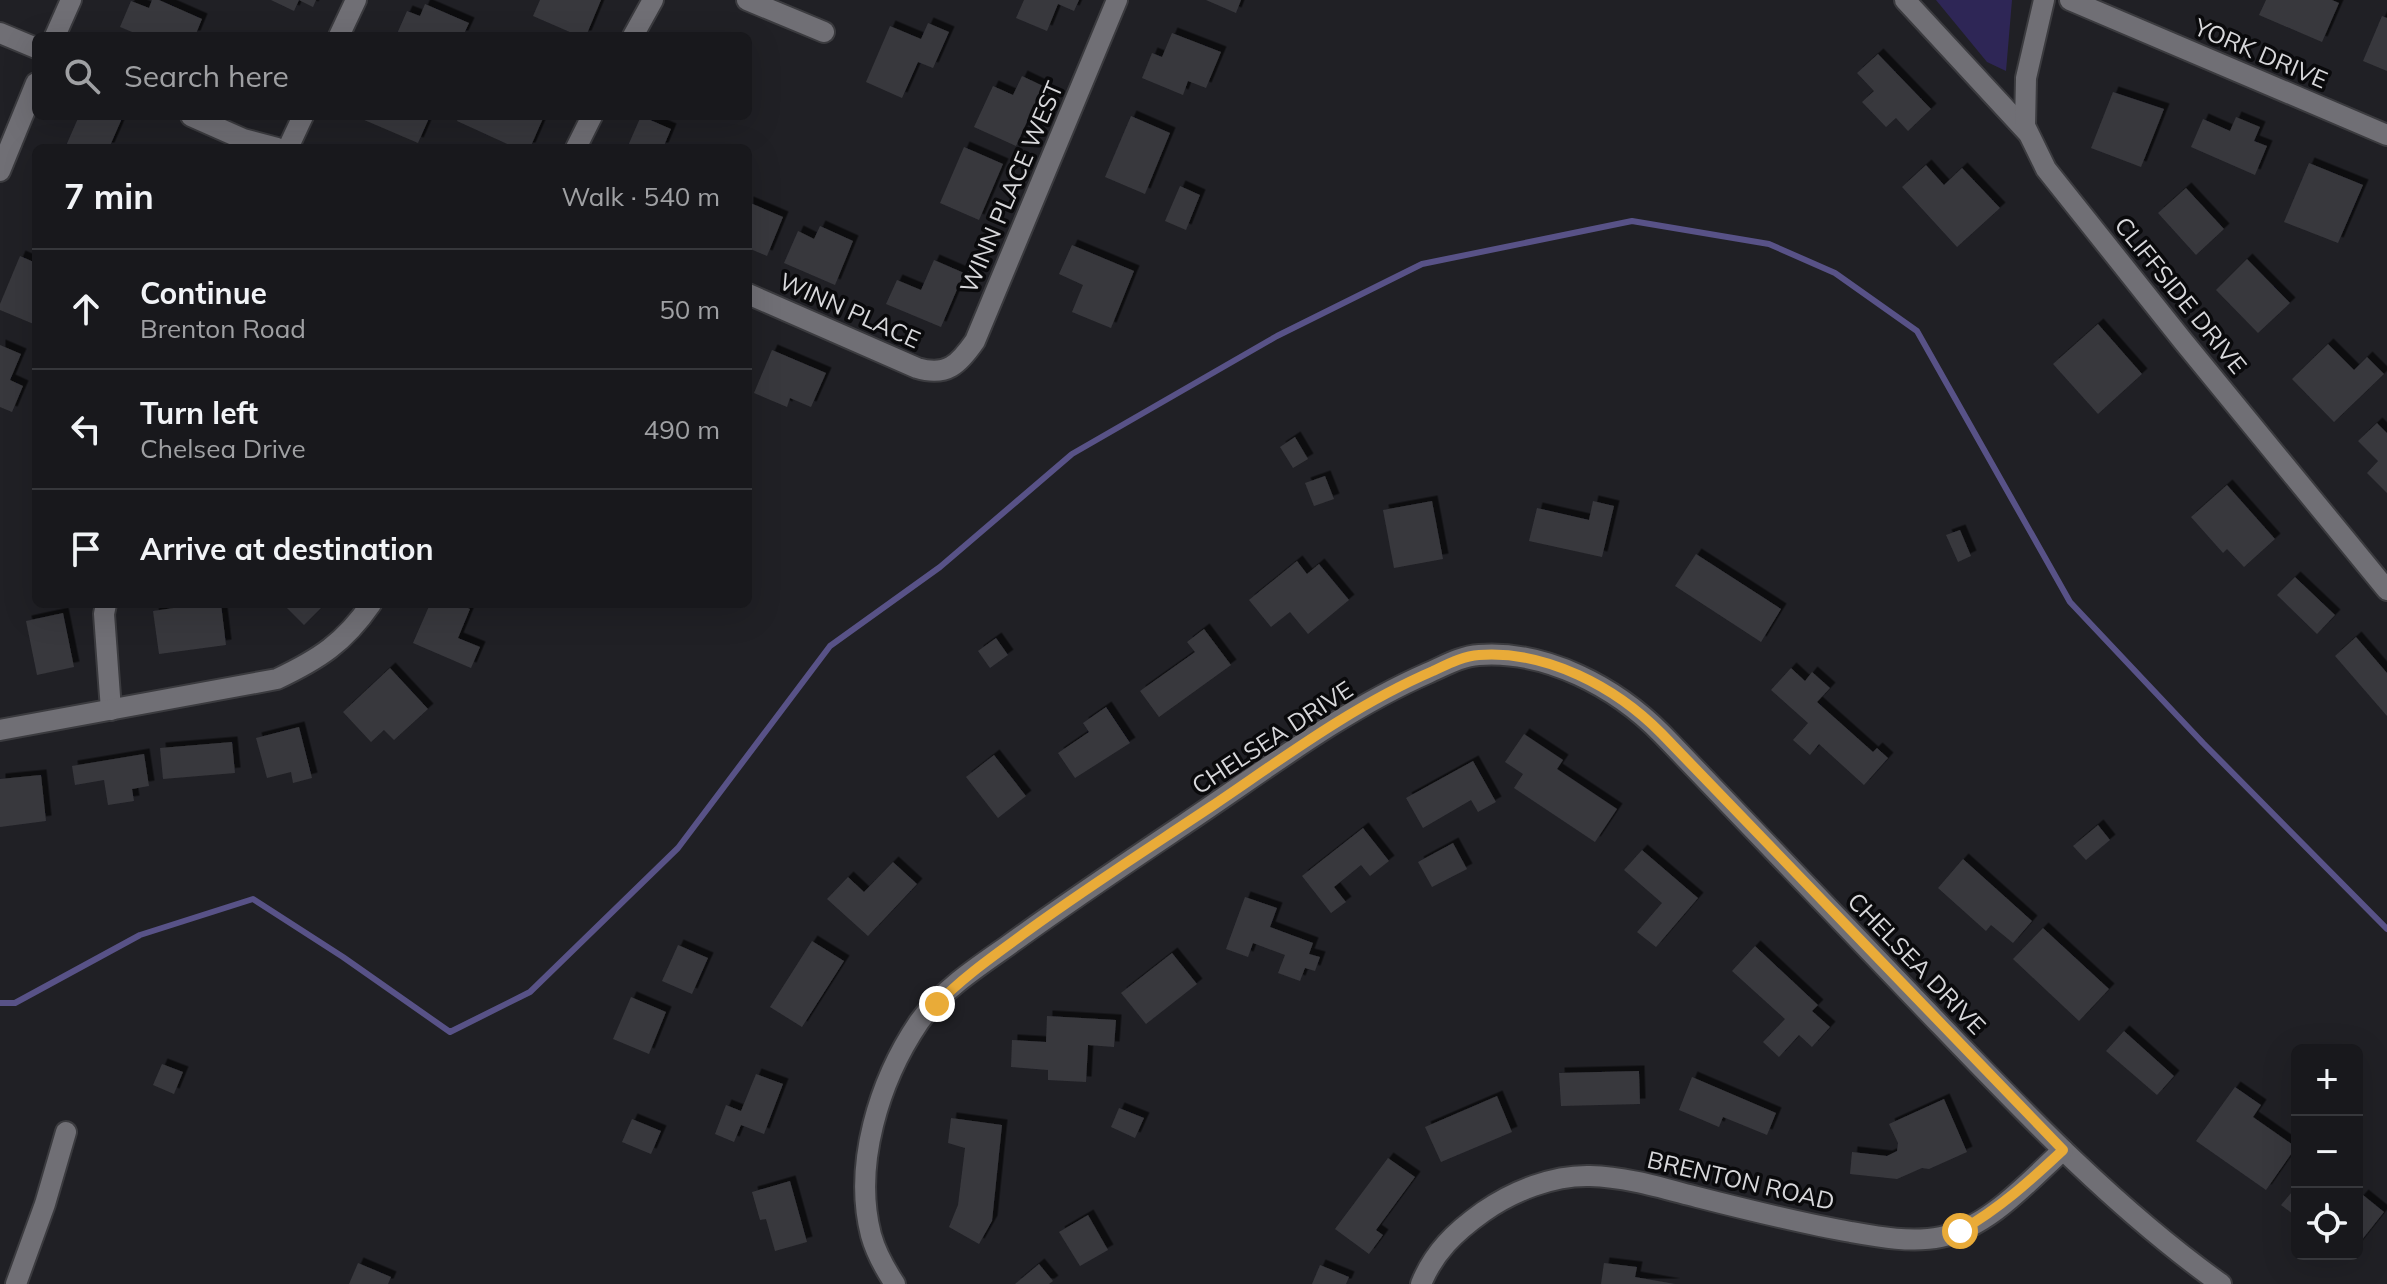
<!DOCTYPE html>
<html lang="en">
<head>
<meta charset="utf-8">
<style>
  body { margin:0; font-family:Mulish,sans-serif; background:#212125; color:#f1f3f6 }
  .controls { position:absolute; right:24px; bottom:24px; display:grid; overflow:hidden; border-radius:12px; box-shadow:0 8px 32px #0002 }
  .controls button { width:72px; height:72px; display:grid; place-items:center; padding:0; border:0; border-bottom:2px solid #36373b; background:#18181c; color:#f1f3f6; font:40px sans-serif }
  .stop { position:absolute; width:24px; height:24px; margin:-18px; border:6px solid #e9ab38; border-radius:50%; background:#fff }
  .stop.end { background:#e9ab38; border-color:#fff; box-shadow:0 2px 8px #0008 }
  .list { margin:0; padding:0; list-style:none }
  h2 { display:flex; justify-content:space-between; align-items:center; height:104px; margin:0; padding:0 32px; font-size:34px }
  h2 small { font-size:26px; font-weight:400; color:#9fa0a3 }
  .list li { display:grid; grid-template-columns:52px 1fr auto; gap:24px; align-items:center; box-sizing:border-box; height:120px; padding:0 32px; border-top:2px solid #36373b }
  .list b { display:block; font-size:30px; white-space:nowrap }
  .list p { margin:0; font-size:26px; white-space:nowrap; color:#9fa0a3 }
  .list em { font-size:26px; font-style:normal; color:#9fa0a3 }
  .icon { flex:none; width:44px; height:44px; fill:none; stroke:currentColor; stroke-width:2; stroke-linecap:round; stroke-linejoin:round }
  .map { position:relative; flex:none; width:2387px; height:1284px; overflow:hidden }
  .search { position:absolute; background:#18181c; box-shadow:0 8px 32px #0002; left:32px; top:32px; width:720px; height:88px; display:flex; align-items:center; gap:20px; box-sizing:border-box; padding:0 28px; border-radius:12px; color:#9fa0a3; font-size:30px }
  .panel { position:absolute; background:#18181c; box-shadow:0 8px 32px #0002; left:32px; top:144px; width:720px; height:464px; border-radius:12px }
  .map>svg:first-child { display:block }
  .green { fill:#2e2656 }
  .lines { fill:none; stroke-linecap:round; stroke-linejoin:round }
  .stream { stroke:#585287; stroke-width:6 }
  .building { fill:#38383d; filter:url(#shadow) }
  .minor-casing { stroke:#3b3b3f; stroke-width:24 }
  .minor { stroke:#706f75; stroke-width:20 }
  .route { stroke:#e9ab38; stroke-width:10 }
  .labels { text-anchor:middle; dominant-baseline:central; stroke-width:7; stroke-linejoin:round; paint-order:stroke }
  .street-label { font-size:24px; fill:#d8d8db; stroke:#0a0a0c }
</style>
</head>
<body>
<div class="map">
<svg width="2387" height="1284" viewBox="0 0 2387 1284">
  <defs>
    <filter id="shadow"><feDropShadow dx="5.5" dy="-5.5" stdDeviation="0" flood-color="#0009"/></filter>
  </defs>
  <rect width="100%" height="100%" fill="#202025"/>
  <polygon class="green" points="1936,0 2012,0 2006,71 1987,62"/>
  <g class="lines">
    <polyline class="stream" points="0,1003 15,1003 140,935 253,899 343,957 450,1032 530,992 678,848 830,646 940,567 1072,454 1277,336 1422,264 1632,221 1769,244 1835,273 1917,331 2070,602 2203,743 2387,929"/>
  </g>
  <g class="building">
    <polygon points="152,0 159,0 202,19 195,36 142,36 120,27 131,1 149,8"/>
    <polygon points="271,0 316,0 313,7 299,0 294,11"/>
    <polygon points="540,0 601,0 586,36 579,36 533,16"/>
    <polygon points="1024,0 1079,0 1074,11 1058,4 1047,31 1016,18"/>
    <polygon points="1206,0 1241,0 1236,13"/>
    <polygon points="2266,0 2332,0 2339,3 2322,42 2259,15"/>
    <polygon points="425,4 469,23 463,36 396,36 407,11 420,16"/>
    <polygon points="2382,16 2387,18 2387,71 2363,61"/>
    <polygon points="928,23 949,32 933,68 918,62 902,98 866,82 890,26 921,39"/>
    <polygon points="1172,33 1221,52 1206,88 1188,81 1183,95 1142,78 1152,53 1162,57"/>
    <polygon points="1878,54 1931,109 1908,131 1896,118 1886,127 1862,102 1874,91 1857,73"/>
    <polygon points="1022,76 1043,86 1016,146 974,127 993,86 1013,95"/>
    <polygon points="2113,92 2164,109 2141,167 2091,148"/>
    <polygon points="79,116 92,120 93,116 123,116 109,148 65,148"/>
    <polygon points="355,116 430,116 418,143"/>
    <polygon points="459,116 544,116 530,148 516,148 457,121"/>
    <polygon points="641,116 671,129 663,148 627,148"/>
    <polygon points="1131,116 1170,133 1145,194 1105,177"/>
    <polygon points="2236,117 2260,127 2254,141 2267,146 2255,175 2191,147 2203,119 2230,131"/>
    <polygon points="964,147 1003,164 979,220 940,203"/>
    <polygon points="2309,163 2363,185 2338,243 2284,222"/>
    <polygon points="1926,165 1944,185 1962,168 2000,208 1957,247 1902,187"/>
    <polygon points="1180,186 1200,195 1186,230 1165,221"/>
    <polygon points="2186,188 2224,229 2196,255 2158,213"/>
    <polygon points="748,202 783,217 767,256 748,248"/>
    <polygon points="820,226 853,241 835,285 784,263 798,231 814,239"/>
    <polygon points="1072,245 1134,271 1111,328 1072,312 1083,285 1059,274"/>
    <polygon points="20,256 36,263 36,325 0,310 0,304"/>
    <polygon points="2247,259 2290,303 2258,333 2216,290"/>
    <polygon points="934,260 964,273 941,327 886,304 897,280 921,290"/>
    <polygon points="2098,324 2142,374 2098,414 2053,364"/>
    <polygon points="2328,344 2354,370 2367,357 2384,374 2334,422 2292,379"/>
    <polygon points="0,345 21,354 10,380 23,386 12,412 0,407"/>
    <polygon points="772,350 826,373 811,407 790,398 787,407 754,393"/>
    <polygon points="2377,423 2387,433 2387,493 2367,473 2378,461 2358,441"/>
    <polygon points="1295,437 1308,459 1293,468 1280,447"/>
    <polygon points="1325,476 1334,499 1314,506 1305,483"/>
    <polygon points="2227,485 2275,539 2244,567 2227,549 2223,553 2191,517"/>
    <polygon points="1432,501 1443,559 1394,568 1383,510"/>
    <polygon points="1593,501 1614,506 1602,557 1529,541 1537,508 1589,520"/>
    <polygon points="1960,530 1971,556 1958,562 1946,535"/>
    <polygon points="1696,554 1781,609 1761,642 1675,586"/>
    <polygon points="1297,561 1307,574 1319,564 1349,600 1308,634 1290,612 1271,627 1249,600"/>
    <polygon points="2295,577 2335,615 2317,634 2277,595"/>
    <polygon points="201,604 221,604 226,645 159,654 153,611"/>
    <polygon points="283,604 325,604 304,625"/>
    <polygon points="430,604 459,604 470,609 458,638 480,647 471,668 413,643"/>
    <polygon points="63,613 74,667 37,675 26,621"/>
    <polygon points="1204,629 1231,665 1159,717 1140,691 1195,652 1187,642"/>
    <polygon points="2356,637 2387,673 2387,716 2335,656"/>
    <polygon points="996,638 1008,655 990,668 978,651"/>
    <polygon points="390,668 428,709 394,740 384,730 371,742 343,712"/>
    <polygon points="1791,668 1805,681 1812,672 1830,688 1817,702 1873,752 1877,748 1888,758 1864,785 1819,744 1810,755 1793,740 1808,723 1771,690"/>
    <polygon points="1106,707 1130,743 1075,778 1058,753 1089,732 1083,723"/>
    <polygon points="299,727 312,778 293,783 291,772 267,778 256,738"/>
    <polygon points="1524,734 1563,760 1557,769 1617,809 1595,842 1514,788 1523,774 1505,762"/>
    <polygon points="232,742 235,773 163,779 160,748"/>
    <polygon points="144,754 149,786 132,789 134,801 108,805 104,780 75,785 72,766"/>
    <polygon points="994,755 1026,796 998,818 966,777"/>
    <polygon points="1473,761 1496,802 1478,812 1471,800 1423,828 1406,798"/>
    <polygon points="41,775 46,821 0,827 0,779"/>
    <polygon points="2098,825 2110,840 2086,860 2073,846"/>
    <polygon points="1363,828 1389,861 1370,876 1361,865 1334,887 1346,902 1331,913 1302,876"/>
    <polygon points="1453,843 1467,869 1432,887 1418,862"/>
    <polygon points="1642,850 1698,898 1656,947 1637,932 1662,903 1624,870"/>
    <polygon points="1963,859 2032,921 2013,943 1991,925 1986,931 1938,888"/>
    <polygon points="893,862 917,884 868,936 827,899 848,877 864,892"/>
    <polygon points="1245,897 1277,908 1270,927 1313,943 1309,954 1320,957 1315,971 1305,968 1300,981 1278,973 1285,955 1253,943 1248,957 1226,949"/>
    <polygon points="2043,928 2109,989 2079,1021 2013,959"/>
    <polygon points="812,941 844,961 802,1027 770,1007"/>
    <polygon points="678,945 708,958 692,994 662,981"/>
    <polygon points="1755,946 1818,1005 1812,1011 1830,1027 1812,1047 1799,1035 1779,1057 1763,1042 1785,1019 1732,971"/>
    <polygon points="1172,953 1197,984 1146,1024 1121,993"/>
    <polygon points="631,997 666,1012 649,1054 613,1039"/>
    <polygon points="1047,1016 1116,1020 1114,1047 1088,1045 1086,1082 1048,1080 1048,1070 1011,1067 1012,1040 1046,1042"/>
    <polygon points="2124,1031 2174,1076 2157,1095 2106,1051"/>
    <polygon points="162,1064 183,1072 174,1094 153,1085"/>
    <polygon points="1639,1071 1640,1104 1561,1106 1559,1073"/>
    <polygon points="756,1074 783,1084 764,1134 741,1125 734,1142 715,1134 726,1105 741,1111"/>
    <polygon points="1692,1077 1776,1113 1767,1135 1723,1117 1719,1127 1679,1110"/>
    <polygon points="2235,1087 2261,1105 2253,1117 2296,1147 2266,1190 2196,1141"/>
    <polygon points="1497,1096 1512,1132 1441,1162 1425,1127"/>
    <polygon points="1944,1099 1967,1152 1929,1169 1922,1168 1897,1179 1850,1174 1852,1152 1887,1156 1897,1151 1898,1143 1889,1124"/>
    <polygon points="1119,1108 1144,1118 1135,1138 1111,1127"/>
    <polygon points="951,1118 1002,1125 992,1221 979,1244 949,1227 958,1205 965,1148 948,1143"/>
    <polygon points="632,1119 661,1131 651,1154 622,1142"/>
    <polygon points="1388,1158 1415,1177 1376,1230 1383,1235 1369,1254 1335,1229"/>
    <polygon points="790,1181 807,1242 775,1251 766,1219 760,1220 752,1192"/>
    <polygon points="2297,1186 2297,1217 2281,1205"/>
    <polygon points="2363,1195 2384,1212 2357,1246 2357,1202"/>
    <polygon points="1088,1215 1108,1250 1080,1266 1059,1232"/>
    <polygon points="358,1263 391,1277 388,1284 349,1284"/>
    <polygon points="1604,1263 1637,1267 1635,1277 1675,1284 1601,1284"/>
    <polygon points="1039,1264 1053,1281 1049,1284 1015,1284"/>
    <polygon points="1320,1265 1349,1277 1346,1284 1312,1284"/>
  </g>
  <g class="lines">
    <g class="minor-casing">
      <g id="minor">
        <polyline points="747,0 824,32"/>
        <polyline points="1905,0 2027,132"/>
        <polyline points="2044,0 2026,78 2025,126 2046,169 2183,341 2387,590"/>
        <polyline points="2070,0 2387,135"/>
        <polyline points="0,33 36,48"/>
        <polyline points="55,36 71,0"/>
        <polyline points="339,36 356,0"/>
        <polyline points="633,36 653,0"/>
        <polyline points="191,116 243,139 277,148"/>
        <polyline points="288,148 303,116"/>
        <polyline points="576,148 592,116"/>
        <polyline points="0,171 36,83"/>
        <path d="M748 294 917 368C947 377 959 364 975 341L1117 0"/>
        <polyline points="106,604 104,614 111,710"/>
        <path d="M0 730 277 679C319 659 344 643 371 604"/>
        <polyline points="16,1284 45,1204 66,1132"/>
        <path d="M895 1284C885 1269 876 1253 871 1235 853 1165 879 1081 919 1022 941 991 976 968 1006 947 1065 904 1125 864 1186 823 1264 771 1341 711 1428 673 1444 666 1461 656 1479 655 1546 650 1616 687 1662 734 1751 826 1839 919 1927 1011 2020 1108 2112 1206 2221 1284"/>
        <path d="M1421 1284C1434 1252 1455 1232 1483 1212 1513 1191 1553 1175 1590 1176 1627 1177 1662 1188 1697 1197 1748 1210 1799 1223 1851 1232 1879 1237 1912 1243 1941 1237 1989 1227 2028 1182 2063 1150"/>
      </g>
    </g>
    <use href="#minor" class="minor"/>
  </g>
  <g class="lines">
    <path class="route" d="M937 1004C964 976 995 955 1026 932 1086 888 1149 848 1212 806 1283 758 1354 705 1433 671 1448 664 1463 656 1479 655 1546 650 1616 687 1662 734L2063 1150C2031 1180 1999 1209 1960 1231"/>
  </g>
  <g class="labels">
    <g class="street-label">
      <text transform="translate(2261 53) rotate(23)">YORK DRIVE</text>
      <text transform="translate(1011 187) rotate(-67)">WINN PLACE WEST</text>
      <text transform="translate(2181 295) rotate(51)">CLIFFSIDE DRIVE</text>
      <text transform="translate(850 310) rotate(24)">WINN PLACE</text>
      <text transform="translate(1272 737) rotate(-33)">CHELSEA DRIVE</text>
      <text transform="translate(1917 963) rotate(46)">CHELSEA DRIVE</text>
      <text transform="translate(1741 1180) rotate(13)">BRENTON ROAD</text>
    </g>
  </g>
</svg>
<div class="controls">
<button>+</button>
<button>−</button>
<button><svg class="icon" aria-label="locate" viewBox="0 0 24 24"><circle cx="12" cy="12" r="6"/><path d="M12 2v4M12 18v4M2 12h4M18 12h4"/></svg></button>
</div>
<div class="stop" style="left:1960px;top:1231px"></div>
<div class="stop end" style="left:937px;top:1004px"></div>
<div class="search"><svg class="icon" aria-label="search" viewBox="0 0 24 24"><circle cx="10" cy="10" r="6"/><path d="M15 15l6 6"/></svg>Search here</div>
<section class="panel">
<h2>7 min<small>Walk · 540 m</small></h2>
<ul class="list">
<li><svg class="icon" aria-label="ahead" viewBox="0 0 24 24"><path d="M12 20V5M6 11l6-6 6 6"/></svg><div><b>Continue</b><p>Brenton Road</p></div><em>50 m</em></li>
<li><svg class="icon" aria-label="left" viewBox="0 0 24 24"><path d="M17 20v-9H6M10 6l-5 5 5 5"/></svg><div><b>Turn left</b><p>Chelsea Drive</p></div><em>490 m</em></li>
<li><svg class="icon" aria-label="arrive" viewBox="0 0 24 24"><path d="M6 21V4h12l-3 4 3 4H6"/></svg><div><b>Arrive at destination</b></div></li>
</ul>
</section>
</div>
</body>
</html>
